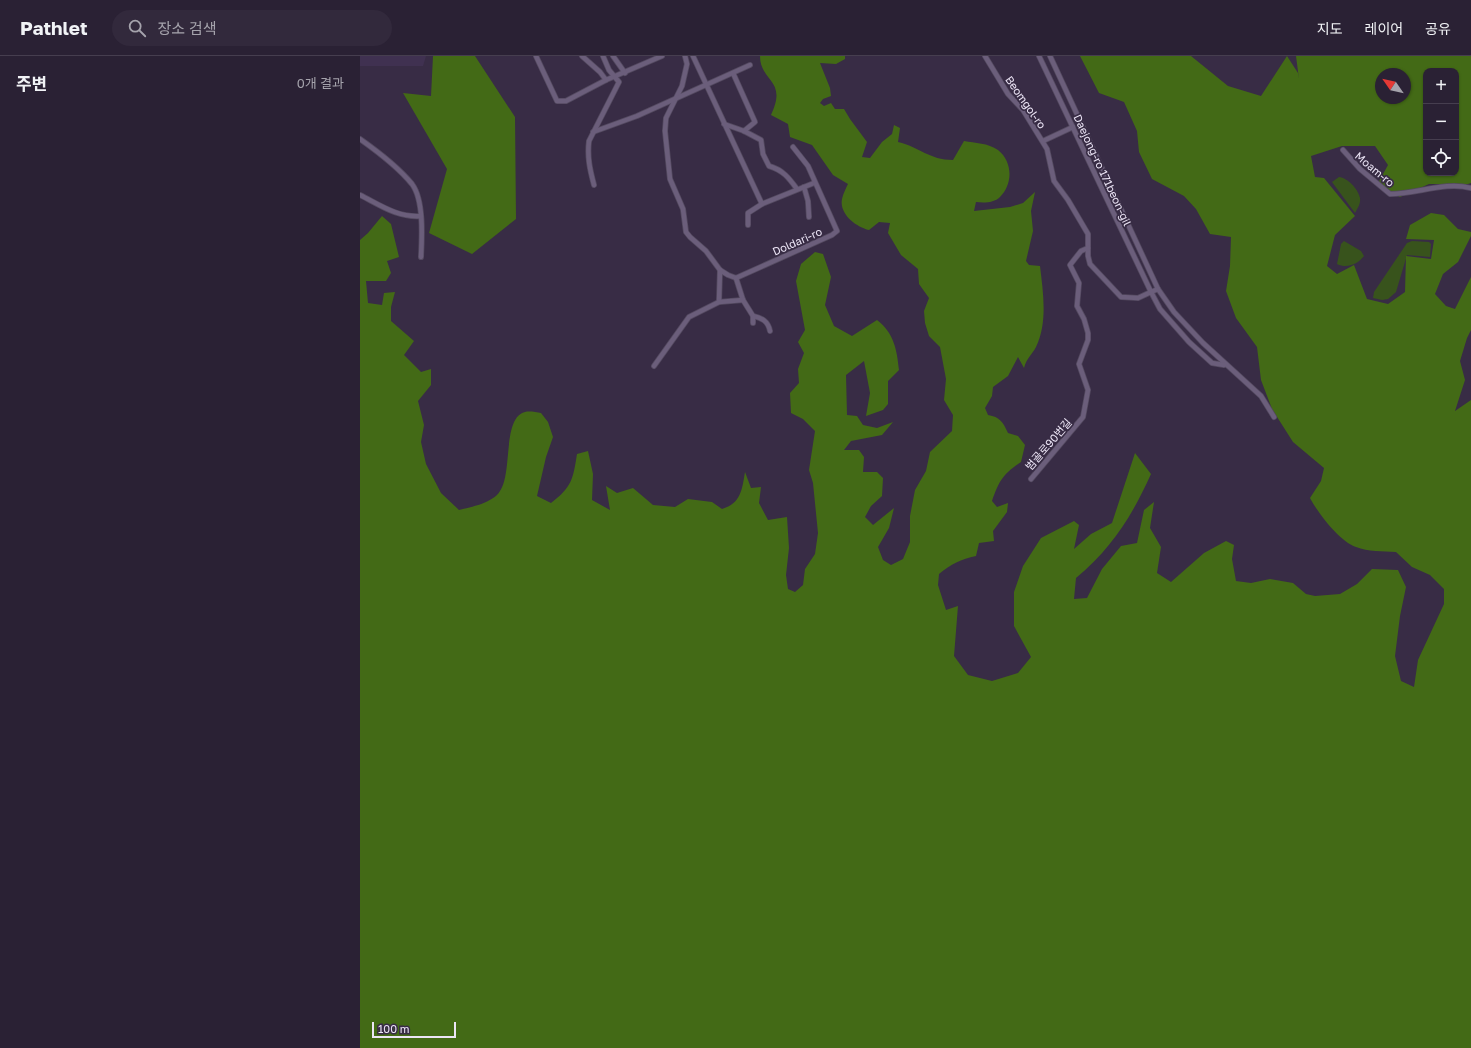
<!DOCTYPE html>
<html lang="ko">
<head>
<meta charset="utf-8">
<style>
  body { margin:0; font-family:"Golos Text","Noto Sans KR",sans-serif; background:#32293c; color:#f1f3f6 }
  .controls { position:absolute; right:12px; top:12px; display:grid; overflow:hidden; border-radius:8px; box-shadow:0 1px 3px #0004 }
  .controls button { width:36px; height:36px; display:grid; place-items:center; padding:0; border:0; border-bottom:1px solid #463e4f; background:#2a2134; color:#f1f3f6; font:20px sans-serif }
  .compass { position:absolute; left:1015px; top:12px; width:36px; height:36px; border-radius:50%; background:#2a2134; box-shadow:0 1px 3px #0004; rotate:304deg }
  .scale { position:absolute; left:12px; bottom:10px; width:84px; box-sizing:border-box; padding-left:4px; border:2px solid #ece5f6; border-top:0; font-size:11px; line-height:14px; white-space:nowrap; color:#ece5f6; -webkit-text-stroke:3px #382c45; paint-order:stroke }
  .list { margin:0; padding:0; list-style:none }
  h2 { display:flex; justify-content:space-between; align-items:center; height:52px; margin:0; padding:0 16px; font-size:17px }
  h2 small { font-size:13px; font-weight:400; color:#a5a3ac }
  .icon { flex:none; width:22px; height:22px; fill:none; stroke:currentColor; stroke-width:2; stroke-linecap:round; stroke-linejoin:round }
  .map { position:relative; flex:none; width:1111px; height:992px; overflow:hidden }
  header { display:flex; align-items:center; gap:24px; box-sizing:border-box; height:56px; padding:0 20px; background:#2a2134; border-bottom:1px solid #463e4f }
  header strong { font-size:19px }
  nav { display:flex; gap:22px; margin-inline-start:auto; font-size:14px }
  .search { width:280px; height:36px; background:#32293c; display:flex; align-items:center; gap:10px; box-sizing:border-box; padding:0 14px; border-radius:22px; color:#a5a3ac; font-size:15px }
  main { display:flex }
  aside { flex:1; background:#2a2134 }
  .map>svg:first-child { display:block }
  .built { fill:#403151 }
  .green { fill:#38531c }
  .forest { fill:#436a16; fill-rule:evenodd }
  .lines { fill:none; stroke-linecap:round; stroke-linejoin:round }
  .street-casing { stroke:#544a60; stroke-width:6 }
  .street { stroke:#6b5e7b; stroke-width:4.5 }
  .labels { text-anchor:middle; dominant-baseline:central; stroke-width:3.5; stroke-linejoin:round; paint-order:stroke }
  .street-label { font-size:11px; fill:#ece5f6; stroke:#382c45 }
</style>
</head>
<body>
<header>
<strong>Pathlet</strong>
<div class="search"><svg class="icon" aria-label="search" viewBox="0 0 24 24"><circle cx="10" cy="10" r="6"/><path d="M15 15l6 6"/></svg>장소 검색</div>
<nav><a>지도</a><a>레이어</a><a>공유</a></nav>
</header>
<main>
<aside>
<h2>주변<small>0개 결과</small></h2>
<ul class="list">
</ul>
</aside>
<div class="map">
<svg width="1111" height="992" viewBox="0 0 1111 992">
  <rect width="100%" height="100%" fill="#382c45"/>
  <polygon class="built" points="0,0 66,0 63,10 0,10"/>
  <g class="green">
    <path d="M979 121C988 122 998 133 1000 142 1001 148 997 153 995 157L972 126Z"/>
    <path d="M984 185 1001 195 1004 200C998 208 987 213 977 208L981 188Z"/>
    <polygon points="1052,185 1069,186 1071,188 1070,201 1047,199 1036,236 1028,243 1022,244 1013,242 1014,236 1047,187"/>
  </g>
  <g class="forest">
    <polygon points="73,0 115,0 155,61 156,163 112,198 69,177 87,113 43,37 71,40"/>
    <path d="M400 0H485V3L476 8 460 7 470 32 471 40 463 43 460 47 464 50 471 47 475 53H484L490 63 507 86 502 101 510 102 522 86 532 78 534 69 540 72 538 86C560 91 569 104 593 104L604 85C615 87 628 87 638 94 653 106 653 128 640 141 634 147 624 147 616 146L614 155 650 151 663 147 675 136 671 155 673 175 666 205 669 209 680 210C683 236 688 266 676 291 672 299 667 301 664 312L658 301 648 320 633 331 632 340 625 352 628 359C640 361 643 366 648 377L658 380 665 389 661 406C643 418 639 425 632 445L637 451 648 447 647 456 633 475 634 485 619 487 616 500C601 503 591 508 579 518L578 529 586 554 598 550 594 600 608 619 632 625 658 617 671 601 654 570V536L663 510 681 482 714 465 719 469 714 493 731 478 752 467 775 397 791 418C772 460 752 492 716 522L714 543 727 542 742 513 761 490 777 487 784 454 794 446 790 472 801 491 797 517 811 526 844 497 866 485 874 489 872 503 876 525 891 527 910 523 933 527 946 538 955 540 980 538 997 528 1012 513 1038 514 1046 531 1040 560 1035 600 1041 625 1054 631 1058 604 1084 548V533L1070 519 1052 511 1036 496C1023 495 1008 496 996 491 979 485 958 457 950 442L961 425 964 412 933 386 912 353 901 324 897 291 876 262 866 235 870 210 871 181 850 178 836 153 824 140 792 123 779 96 777 75 764 46 739 37 720 0H831L868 30 901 40 927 0 938 17 939 23 936 0H1111V127L1108 128H1069L1040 141 1017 129 1028 109 1015 90H982L951 100 955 121 964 122 995 160 975 179 967 210 977 218 994 209 1007 243 1028 248 1045 236 1046 200 1071 203 1074 184 1046 183 1050 169 1071 157 1084 159 1098 173 1111 176V180L1098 206 1083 218 1075 238 1086 250 1095 253 1111 221V274L1107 282 1100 305 1105 324 1095 355 1111 344V992H0V184L8 177 22 160 31 168 39 201 27 205 31 217 26 225H6L8 247 22 249 24 237 35 236 31 251V265L54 285 44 299 61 316 71 313V329L58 345 64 369 61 386 66 408 81 437 99 454C111 451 133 447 140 435 153 416 142 362 165 356 169 355 176 356 181 357L188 366 193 381 186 401 177 440 191 447C212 431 213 423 217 398L228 395 233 418 232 444 250 454 246 430 257 437 273 432 293 449 315 451 328 443 352 446 362 453C381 447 382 434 385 416L391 432 401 431 399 447 408 464 427 461 429 492 426 519 428 533 435 536 443 529 445 513 455 498 458 477 453 427 449 414 455 375 443 363 431 357 430 337 439 327 438 313 444 297 438 286 445 274 436 225 441 208 455 196 463 198 471 221 465 249 474 270 492 280 517 264C534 277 537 294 539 314L528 325V348L523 354 506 360 510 337 504 305 486 319 487 359 497 360 503 369 517 372 533 366 522 379 491 385 484 394H499L504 401 503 416H517L523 422 522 440 511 450 505 461 513 469 534 452 529 472 518 491 523 504 531 509 543 503 550 486V460L555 434 566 415 570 396 592 375 593 359 584 344 586 323 580 291 569 280 565 267 564 255 569 242 559 228 558 213 541 199 528 177 530 167 519 166 509 174C496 171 479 158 482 143 483 138 486 132 488 128L473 119 452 89 430 81 428 68 411 59C428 23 400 26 400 0ZM1066 15H1096V117H1066ZM1021 18H1045V42H1021Z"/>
  </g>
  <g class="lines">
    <g class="street-casing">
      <g id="street">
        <polyline points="176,0 197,45 206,45 246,24 302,0"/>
        <polyline points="222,0 240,16 246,24"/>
        <polyline points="253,0 265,17"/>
        <polyline points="325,0 327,8 322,30 306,62 305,75 310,123 323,153 326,176 330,181 346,195 360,214 368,219 376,222"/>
        <polyline points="333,0 402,148"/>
        <polyline points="625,0 648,38 663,54 687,93 694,125 708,144 728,178 728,200 730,208 761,241 778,242 791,236 679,0"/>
        <polyline points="690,0 798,233 814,256 843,287 901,340 914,361"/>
        <polyline points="373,17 395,66 384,75"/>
        <path d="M364 68 384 75 401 84 403 98 409 110C423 114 429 122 437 133"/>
        <polyline points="233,76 277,60 390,9"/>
        <path d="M0 83C17 95 39 112 52 128 64 144 62 181 61 201"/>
        <polyline points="683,85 713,71"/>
        <path d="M983 94 1000 113 1030 138C1057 138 1085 125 1111 132"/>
        <path d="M234 129C230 114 227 101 229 85L259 26 249 14 243 0"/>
        <polyline points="444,131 448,145 449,161"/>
        <path d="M0 139C20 149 38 162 61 160"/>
        <polyline points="388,169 388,157 402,148 454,127"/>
        <polyline points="376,222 472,179 477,175 448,110 433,91"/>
        <path d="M376 222 383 244 393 260C402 262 408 265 410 275"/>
        <polyline points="798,233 791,236 800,253 829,286 852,307 864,309"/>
        <polyline points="359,246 360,214"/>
        <polyline points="393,267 393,260"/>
        <polyline points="294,310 329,261 359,246 383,244"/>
        <polyline points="671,423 723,361 728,334 719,308 728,284 728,277 724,263 717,250 719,227 710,209 721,195 728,192"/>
      </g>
    </g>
    <use href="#street" class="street"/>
  </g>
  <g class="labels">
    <g class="street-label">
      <text transform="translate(666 46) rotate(55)">Beomgol-ro</text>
      <text transform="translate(1015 113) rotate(40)">Moam-ro</text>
      <text transform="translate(743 114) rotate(65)">Daejong-ro 171beon-gil</text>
      <text transform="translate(437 185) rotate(-24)">Doldari-ro</text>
      <text transform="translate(688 388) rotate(-49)">범골로90번길</text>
    </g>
  </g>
</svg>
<div class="controls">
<button>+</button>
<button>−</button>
<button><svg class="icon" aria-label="locate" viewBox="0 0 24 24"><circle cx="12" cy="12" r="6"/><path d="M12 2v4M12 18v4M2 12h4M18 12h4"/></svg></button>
</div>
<svg class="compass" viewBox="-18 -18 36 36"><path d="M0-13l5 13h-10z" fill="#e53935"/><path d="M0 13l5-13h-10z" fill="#a5a3ac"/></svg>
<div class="scale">100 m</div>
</div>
</main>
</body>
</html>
